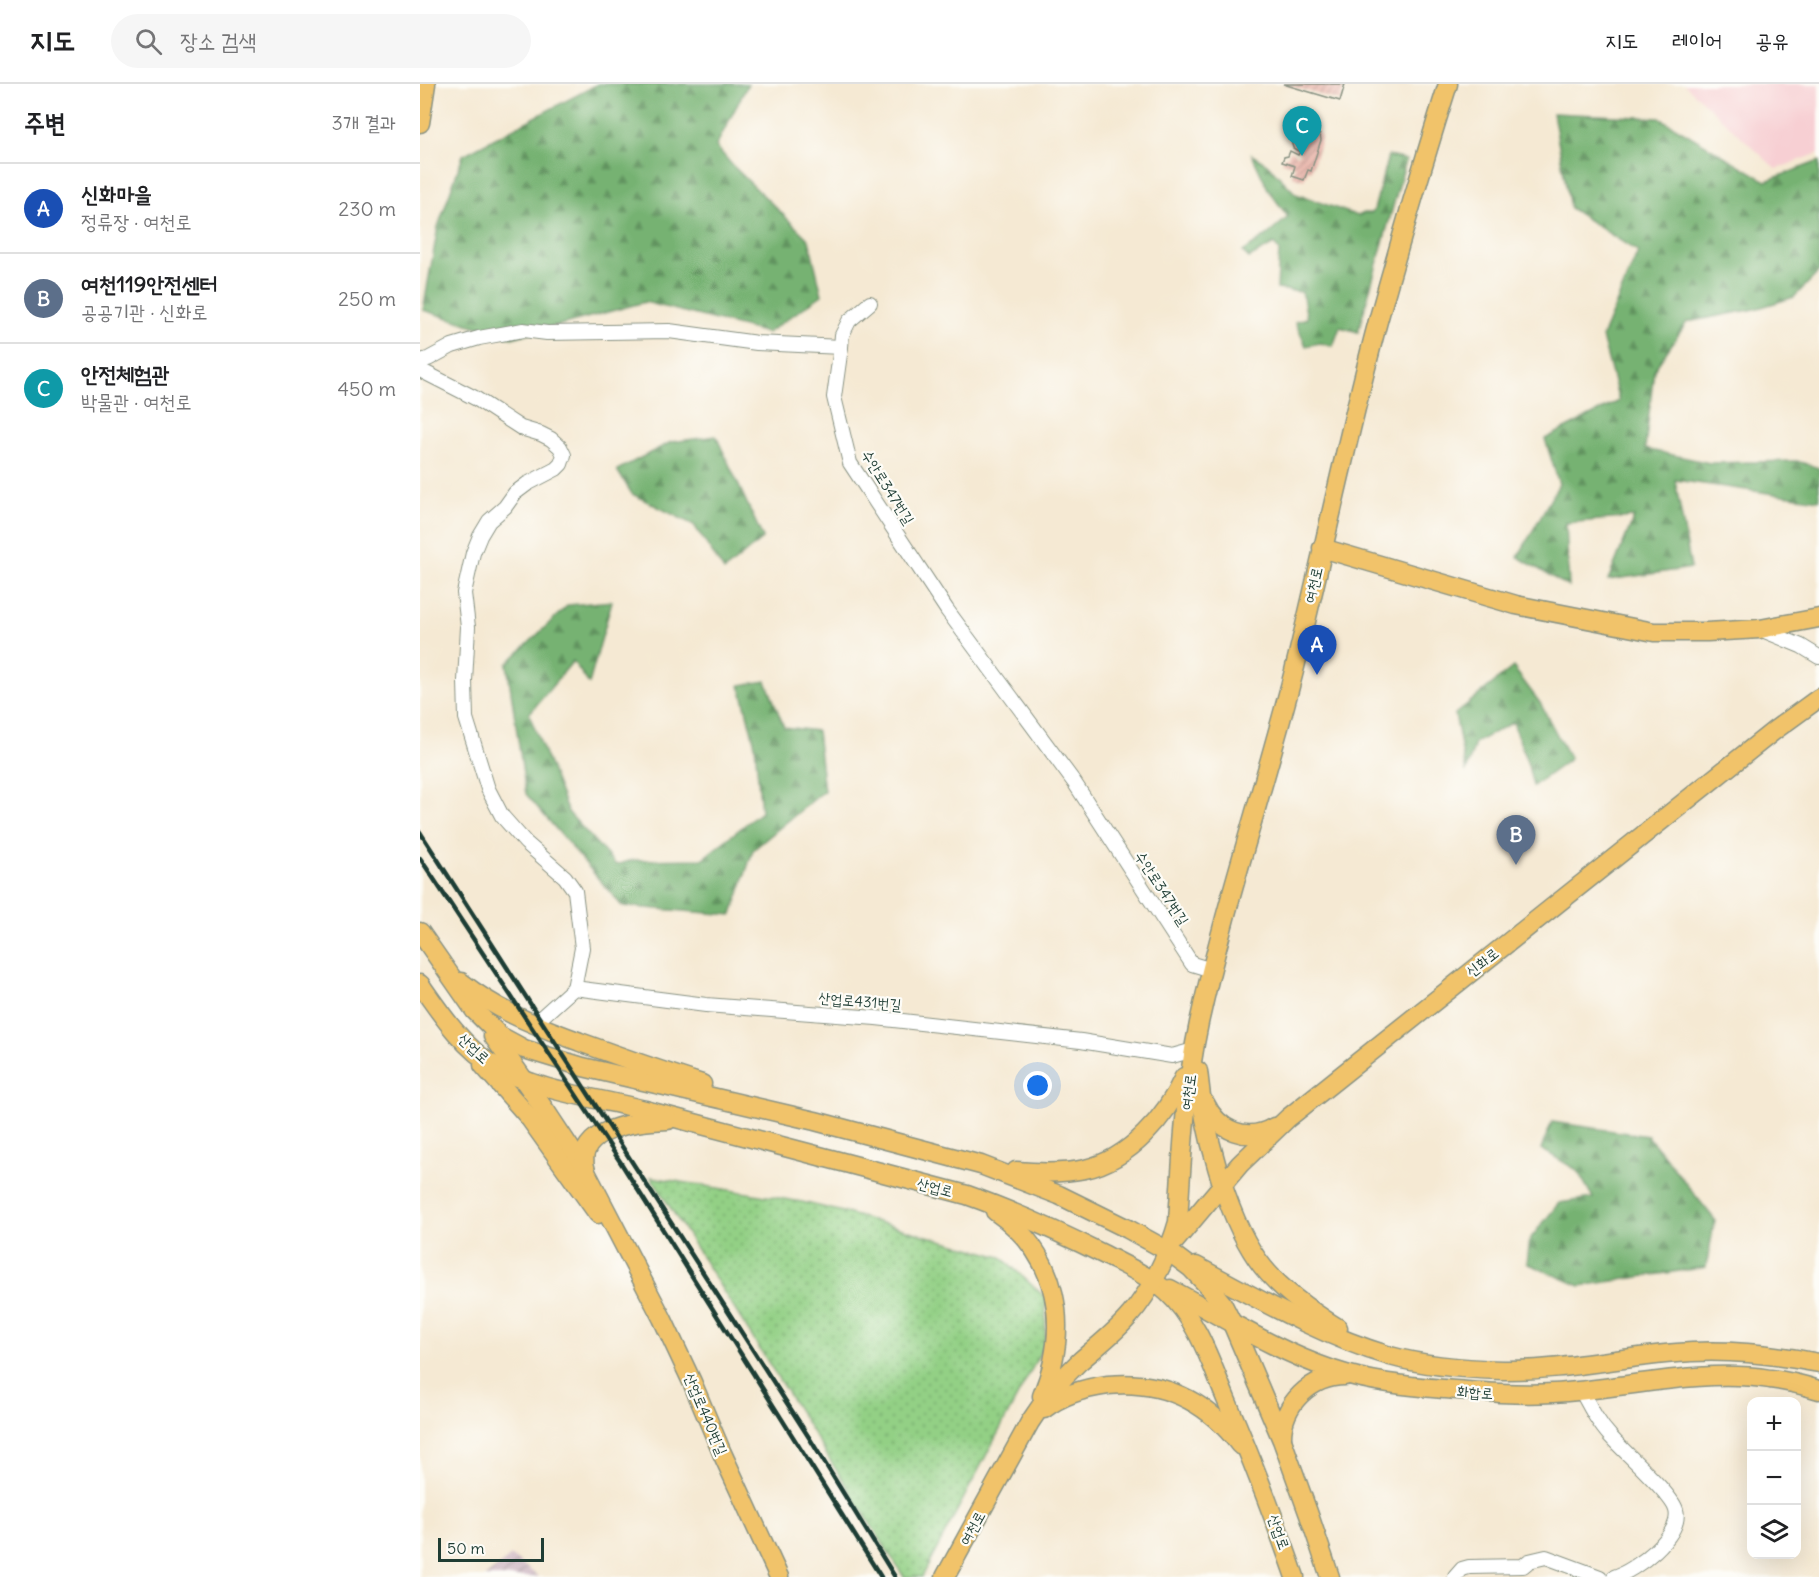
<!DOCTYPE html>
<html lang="ko">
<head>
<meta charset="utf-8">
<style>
  body { margin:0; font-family:Delius,"Poor Story",sans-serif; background:#f6f6f6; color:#202124 }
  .controls { position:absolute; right:18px; bottom:18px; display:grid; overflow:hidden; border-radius:12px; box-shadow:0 6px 24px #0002 }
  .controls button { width:54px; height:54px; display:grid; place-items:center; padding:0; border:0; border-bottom:2px solid #e0e0e0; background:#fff; color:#202124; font:30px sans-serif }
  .scale { position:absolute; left:18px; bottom:15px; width:106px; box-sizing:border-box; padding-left:6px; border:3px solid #1f3d34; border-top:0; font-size:16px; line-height:21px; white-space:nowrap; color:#1f3d34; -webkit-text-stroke:4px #fdfcf7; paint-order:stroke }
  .you { position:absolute; left:618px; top:1002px; width:21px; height:21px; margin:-15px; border:4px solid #fff; border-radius:50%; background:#1a73e8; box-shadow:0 0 0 9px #1a73e833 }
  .badge { display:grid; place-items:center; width:39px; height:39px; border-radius:50%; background:#0b8043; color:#fff; font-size:20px; font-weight:700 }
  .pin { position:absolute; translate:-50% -50px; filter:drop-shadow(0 2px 3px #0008) }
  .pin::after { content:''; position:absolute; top:32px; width:21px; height:18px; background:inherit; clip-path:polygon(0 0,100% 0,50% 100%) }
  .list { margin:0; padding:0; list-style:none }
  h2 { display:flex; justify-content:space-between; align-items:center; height:78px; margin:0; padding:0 24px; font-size:26px }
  h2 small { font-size:20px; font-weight:400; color:#757577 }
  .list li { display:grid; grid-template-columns:39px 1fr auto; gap:18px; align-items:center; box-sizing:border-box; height:90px; padding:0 24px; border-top:2px solid #e0e0e0 }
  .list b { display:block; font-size:22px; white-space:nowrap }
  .list p { margin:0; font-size:20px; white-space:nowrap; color:#757577 }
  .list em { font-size:20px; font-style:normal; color:#757577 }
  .icon { flex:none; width:33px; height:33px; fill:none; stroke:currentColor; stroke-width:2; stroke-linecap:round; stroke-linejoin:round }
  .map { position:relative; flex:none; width:1399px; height:1493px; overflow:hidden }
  header { display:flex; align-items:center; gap:36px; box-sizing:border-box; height:84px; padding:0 30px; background:#fff; border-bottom:2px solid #e0e0e0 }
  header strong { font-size:28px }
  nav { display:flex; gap:33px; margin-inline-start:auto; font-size:21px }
  .search { width:420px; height:54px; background:#f6f6f6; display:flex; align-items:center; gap:15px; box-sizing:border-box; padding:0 21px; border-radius:33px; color:#757577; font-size:22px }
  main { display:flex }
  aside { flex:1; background:#fff }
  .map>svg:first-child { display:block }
  .built { fill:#f7cfd3 }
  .industrial { fill:url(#industrial-furrows) }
  .grass { fill:url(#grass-dots); stroke:#59865c; stroke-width:1.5 }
  .forest { fill:url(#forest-firs); stroke:#4a7853; stroke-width:1.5 }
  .building { fill:url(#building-hatch) }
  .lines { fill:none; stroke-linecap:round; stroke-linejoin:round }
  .minor-casing { stroke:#8a9384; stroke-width:16 }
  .major-casing { stroke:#8a9384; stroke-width:21 }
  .minor { stroke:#fff; stroke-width:14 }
  .major { stroke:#f1c36a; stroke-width:18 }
  .rail { stroke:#1f3d34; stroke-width:4.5 }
  .labels { text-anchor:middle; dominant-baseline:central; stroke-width:4.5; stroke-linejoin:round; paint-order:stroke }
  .street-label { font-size:15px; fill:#1f3d34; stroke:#fdfcf7 }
</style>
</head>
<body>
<header>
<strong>지도</strong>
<div class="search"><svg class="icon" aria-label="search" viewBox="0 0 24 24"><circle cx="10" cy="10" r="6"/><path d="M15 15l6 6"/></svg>장소 검색</div>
<nav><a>지도</a><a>레이어</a><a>공유</a></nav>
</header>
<main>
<aside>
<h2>주변<small>3개 결과</small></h2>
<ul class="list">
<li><span class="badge" style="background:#1a4fb4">A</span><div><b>신화마을</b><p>정류장 · 여천로</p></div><em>230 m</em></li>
<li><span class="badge" style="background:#5c6f8a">B</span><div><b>여천119안전센터</b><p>공공기관 · 신화로</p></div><em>250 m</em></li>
<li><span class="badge" style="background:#0f9aa8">C</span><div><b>안전체험관</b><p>박물관 · 여천로</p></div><em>450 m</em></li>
</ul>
</aside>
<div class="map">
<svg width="1399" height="1493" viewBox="0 0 1399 1493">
  <defs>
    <pattern id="industrial-furrows" width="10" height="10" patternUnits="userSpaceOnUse" patternTransform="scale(1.5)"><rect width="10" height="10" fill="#d2bdc7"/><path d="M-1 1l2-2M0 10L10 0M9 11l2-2" fill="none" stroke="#aa9ba2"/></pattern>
    <pattern id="grass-dots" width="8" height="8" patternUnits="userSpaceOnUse" patternTransform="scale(1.5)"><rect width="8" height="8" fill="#93d085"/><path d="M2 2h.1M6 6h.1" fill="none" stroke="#77aa6e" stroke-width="1.8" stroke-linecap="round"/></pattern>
    <pattern id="forest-firs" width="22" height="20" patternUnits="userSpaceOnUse" patternTransform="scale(1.5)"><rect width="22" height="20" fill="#76b272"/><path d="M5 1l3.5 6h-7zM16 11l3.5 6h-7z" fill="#60925e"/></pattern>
    <pattern id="building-hatch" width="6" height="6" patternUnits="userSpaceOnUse" patternTransform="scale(1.5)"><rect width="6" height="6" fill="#e9b3a8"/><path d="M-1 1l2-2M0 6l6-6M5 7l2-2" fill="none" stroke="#bc938a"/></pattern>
  </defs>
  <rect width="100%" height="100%" fill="#fdfcf7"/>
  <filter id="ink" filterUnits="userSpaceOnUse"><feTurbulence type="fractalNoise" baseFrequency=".0167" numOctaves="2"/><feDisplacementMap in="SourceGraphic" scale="12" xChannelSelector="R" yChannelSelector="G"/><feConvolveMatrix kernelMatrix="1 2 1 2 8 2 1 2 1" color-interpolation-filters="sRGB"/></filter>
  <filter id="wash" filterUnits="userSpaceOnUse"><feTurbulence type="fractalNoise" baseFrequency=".008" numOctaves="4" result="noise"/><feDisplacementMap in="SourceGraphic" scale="24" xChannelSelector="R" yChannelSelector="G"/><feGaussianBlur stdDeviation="1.35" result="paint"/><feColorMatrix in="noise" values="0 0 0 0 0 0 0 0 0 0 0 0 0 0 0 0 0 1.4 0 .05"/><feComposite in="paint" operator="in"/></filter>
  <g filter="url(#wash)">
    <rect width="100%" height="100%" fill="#f5e9d3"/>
    <polygon class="built" points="1264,0 1399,0 1399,69 1356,85"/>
    <polygon class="industrial" points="91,1472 119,1493 65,1493"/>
    <polygon class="grass" points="231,1093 382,1118 419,1127 581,1173 626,1214 625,1260 502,1493 484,1493"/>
    <g class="forest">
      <polygon points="178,0 328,0 296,62 312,81 389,156 402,211 347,249 225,218 92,254 3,226 18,143 43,71"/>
      <polygon points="1133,29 1240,34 1346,97 1399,77 1399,188 1374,213 1335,225 1267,238 1234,286 1225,365 1290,379 1377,377 1399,384 1399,416 1255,396 1271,484 1188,496 1214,433 1146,439 1149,503 1098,473 1139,400 1125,355 1199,317 1182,253 1218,168 1150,124"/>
      <polygon points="832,71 847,80 876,110 938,132 944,129 951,129 954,126 968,72 986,76 938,248 920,243 913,262 900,259 886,262 875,238 887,234 882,208 857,205 859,166 854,160 829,174 823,168 851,148 868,133 848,105"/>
      <polygon points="296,352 343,454 304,487 274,441 212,410 197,386 251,358"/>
      <polygon points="192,517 169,600 153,577 109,630 148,728 196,781 213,776 282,775 341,728 335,661 320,601 346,597 364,643 397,647 404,707 333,766 312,831 202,822 106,710 87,580 148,521"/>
      <polygon points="1093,583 1120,619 1150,675 1113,702 1108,681 1093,638 1055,659 1046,688 1035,630"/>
      <polygon points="1132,1038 1228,1052 1295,1136 1286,1183 1160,1202 1107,1179 1110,1155 1139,1119 1173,1114 1157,1086 1121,1065"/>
    </g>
    <g id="blocks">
      <g class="building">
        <polygon points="863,0 925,0 920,17"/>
        <polygon points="886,45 900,50 901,56 891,87 888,86 884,96 872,92 875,82 862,78 864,73 868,72 870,67 878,71 880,68 873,64 871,56 878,50 884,51"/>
      </g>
    </g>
  </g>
  <g filter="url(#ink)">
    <use href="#blocks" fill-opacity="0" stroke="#8a9384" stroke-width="1.5"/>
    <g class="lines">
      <g class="minor-casing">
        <g id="minor">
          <polyline points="450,219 429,237 422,251 421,263 414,313 430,379 527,526 654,698 772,880 792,886"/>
          <polyline points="0,277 8,275 32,262 59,254 103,246 127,249 249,247 337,259 421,263"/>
          <polyline points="0,286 55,314 101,344 121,350 131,355 140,363 144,371 141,380 136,385 107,400 95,409 85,423 69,437 60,452 53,469 44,509 48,543 45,597 46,634 68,705 82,732 106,759 145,793 155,807 162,864 154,904"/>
          <polyline points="1340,545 1381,562 1399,573"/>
          <polyline points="114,940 154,904 286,921 456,934 661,957 752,972 774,966"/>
          <path d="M1161 1306C1170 1323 1178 1339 1191 1353 1204 1368 1252 1410 1256 1426 1263 1451 1215 1487 1194 1493"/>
          <polyline points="1035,1493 1042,1485 1049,1483 1103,1482 1109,1477 1126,1473 1180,1493"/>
        </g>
      </g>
      <g class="major-casing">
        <g id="major">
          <polyline points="0,39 6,0"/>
          <polyline points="902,464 1096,521 1234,548 1287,548 1340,545 1399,534"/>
          <polyline points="0,848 55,927 80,952 104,965 163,983 395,1037 561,1081 639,1111 708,1145 748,1167 771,1184 787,1201 802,1219 812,1239 862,1356 889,1431 910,1493"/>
          <path d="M41 898C79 928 115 941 160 958 201 973 241 987 282 1000"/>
          <path d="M0 900C21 930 44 965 76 983 122 1009 175 1013 225 1026 332 1054 440 1083 547 1111 595 1128 639 1148 685 1171 706 1182 729 1192 747 1208 777 1235 791 1279 806 1315 831 1373 854 1433 875 1493"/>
          <polyline points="73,952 127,1029 166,1088 242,1234 272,1298 302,1369 359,1493"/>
          <polyline points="63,981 108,1032 178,1130"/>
          <path d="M778 987C783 1042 805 1129 837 1175 856 1203 889 1226 918 1244"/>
          <path d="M785 1019C798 1047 827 1059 854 1043"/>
          <path d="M166 1087C152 1044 219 1037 248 1036"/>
          <path d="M596 1087C619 1089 642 1090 665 1085 710 1075 746 1033 764 993"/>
          <path d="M575 1127C639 1171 651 1242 622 1312"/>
          <polyline points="755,1157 820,1080 868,1034 1355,646 1399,614"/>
          <path d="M776 1182C838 1215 902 1252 970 1272 1006 1282 1045 1285 1082 1286 1146 1287 1209 1271 1272 1268 1314 1266 1358 1271 1399 1279"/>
          <path d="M750 1205C803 1233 856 1267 913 1286 948 1298 987 1302 1024 1305 1061 1308 1097 1311 1133 1309 1204 1305 1280 1284 1350 1295 1367 1297 1383 1301 1399 1306"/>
          <path d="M624 1325C643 1310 665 1304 688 1301 743 1296 787 1317 820 1361"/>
          <path d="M862 1354C862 1320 891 1292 925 1292"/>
          <path d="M525 1493 610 1338C624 1316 640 1296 659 1278 676 1263 695 1249 710 1231 730 1209 750 1167 758 1138 762 1072 765 1005 779 939 805 820 844 705 874 587 903 470 927 353 958 237 980 158 1003 79 1028 0"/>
        </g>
      </g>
      <use href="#minor" class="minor"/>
      <use href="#major" class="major"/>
      <g class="rail">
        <polyline points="0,748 390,1355 475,1493"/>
        <polyline points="0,774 201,1079 461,1493"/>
      </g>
    </g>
  </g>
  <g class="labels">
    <g class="street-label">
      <text transform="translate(468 403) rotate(58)">수안로347번길</text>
      <text transform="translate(893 501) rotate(-77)">여천로</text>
      <text transform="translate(742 804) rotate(57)">수안로347번길</text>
      <text transform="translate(1062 878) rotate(-38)">신화로</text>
      <text transform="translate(440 917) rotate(5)">산업로431번길</text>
      <text transform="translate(54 964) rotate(43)">산업로</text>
      <text transform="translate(768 1008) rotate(-82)">여천로</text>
      <text transform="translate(515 1103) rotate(15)">산업로</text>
      <text transform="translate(1055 1308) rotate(4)">화합로</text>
      <text transform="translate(286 1330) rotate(67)">산업로440번길</text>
      <text transform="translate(552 1444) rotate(-61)">여천로</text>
      <text transform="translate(859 1448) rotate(70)">산업로</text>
    </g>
  </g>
</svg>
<div class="controls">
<button>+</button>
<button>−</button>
<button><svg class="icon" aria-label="layers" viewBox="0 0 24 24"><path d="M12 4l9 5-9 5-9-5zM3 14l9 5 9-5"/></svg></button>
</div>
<div class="scale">50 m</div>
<div class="you"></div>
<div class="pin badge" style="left:897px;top:591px;background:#1a4fb4">A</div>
<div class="pin badge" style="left:1096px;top:781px;background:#5c6f8a">B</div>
<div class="pin badge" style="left:882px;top:72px;background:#0f9aa8">C</div>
</div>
</main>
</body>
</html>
